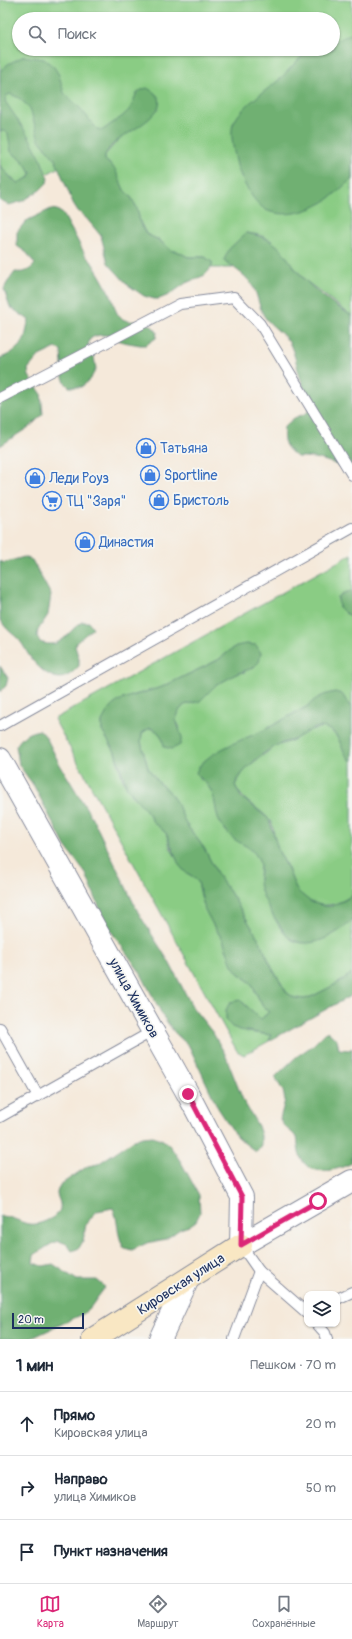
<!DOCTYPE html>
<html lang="ru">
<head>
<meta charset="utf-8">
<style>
  body { margin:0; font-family:Pangolin,sans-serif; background:#f2f2f3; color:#1f2937 }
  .controls { position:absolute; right:12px; bottom:12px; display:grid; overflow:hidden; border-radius:8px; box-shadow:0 1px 3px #0004 }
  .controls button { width:36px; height:36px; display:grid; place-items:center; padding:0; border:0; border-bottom:1px solid #e0e1e3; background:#fff; color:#1f2937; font:20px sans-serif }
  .scale { position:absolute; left:12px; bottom:10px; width:72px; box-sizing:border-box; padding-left:4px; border:2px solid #1b2f5e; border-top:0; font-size:11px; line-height:14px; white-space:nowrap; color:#1b2f5e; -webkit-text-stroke:3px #f6f6f2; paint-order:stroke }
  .stop { position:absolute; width:12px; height:12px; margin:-9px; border:3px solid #db2777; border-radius:50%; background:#fff }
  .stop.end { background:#db2777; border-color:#fff; box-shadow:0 1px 4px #0008 }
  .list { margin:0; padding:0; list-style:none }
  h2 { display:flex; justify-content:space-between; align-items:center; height:52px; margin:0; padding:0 16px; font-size:17px }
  h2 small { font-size:13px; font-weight:400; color:#747a83 }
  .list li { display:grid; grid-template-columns:26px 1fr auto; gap:12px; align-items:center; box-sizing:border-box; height:64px; padding:0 16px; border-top:1px solid #e0e1e3 }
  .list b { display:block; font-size:15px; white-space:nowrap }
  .list p { margin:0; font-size:13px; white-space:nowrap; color:#747a83 }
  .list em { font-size:13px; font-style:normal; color:#747a83 }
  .icon { flex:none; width:22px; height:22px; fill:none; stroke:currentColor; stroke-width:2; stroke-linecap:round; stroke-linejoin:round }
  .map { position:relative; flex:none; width:352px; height:1339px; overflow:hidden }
  .search { position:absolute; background:#fff; box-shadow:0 1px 3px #0004; left:12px; right:12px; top:12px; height:44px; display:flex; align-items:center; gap:10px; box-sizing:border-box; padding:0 14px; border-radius:22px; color:#747a83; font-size:15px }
  .sheet { height:244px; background:#fff }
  nav { display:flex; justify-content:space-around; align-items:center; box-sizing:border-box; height:56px; border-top:1px solid #e0e1e3; background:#fff; font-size:11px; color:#747a83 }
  nav a { display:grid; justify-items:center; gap:2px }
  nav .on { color:#db2777 }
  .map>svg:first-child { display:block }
  .green { fill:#8acc84; stroke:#527e71; fill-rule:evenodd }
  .forest { fill:#6fb072; stroke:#457068 }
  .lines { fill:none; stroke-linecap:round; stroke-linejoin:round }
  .service-casing { stroke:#888c9c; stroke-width:12 }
  .tertiary-casing { stroke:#888c9c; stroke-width:24 }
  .secondary-casing { stroke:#888c9c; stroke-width:24 }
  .service { stroke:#fff; stroke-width:10 }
  .tertiary { stroke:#fff; stroke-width:22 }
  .secondary { stroke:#f9e7c3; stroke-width:22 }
  .route { stroke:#db2777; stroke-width:5 }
  .labels { text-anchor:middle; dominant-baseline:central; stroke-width:3.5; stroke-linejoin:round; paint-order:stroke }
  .shop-label { font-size:14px; fill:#366cbe; stroke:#f6f6f2; text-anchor:start }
  .street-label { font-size:14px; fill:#1b2f5e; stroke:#f6f6f2 }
</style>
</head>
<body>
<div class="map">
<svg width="352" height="1339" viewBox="0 0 352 1339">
  <rect width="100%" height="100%" fill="#f6f6f2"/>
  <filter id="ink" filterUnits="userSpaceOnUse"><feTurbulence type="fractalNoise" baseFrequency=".025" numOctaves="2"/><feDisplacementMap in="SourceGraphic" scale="8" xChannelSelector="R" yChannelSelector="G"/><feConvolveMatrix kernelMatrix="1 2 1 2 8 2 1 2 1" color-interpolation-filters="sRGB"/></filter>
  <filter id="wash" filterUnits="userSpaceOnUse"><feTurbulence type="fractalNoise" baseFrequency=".012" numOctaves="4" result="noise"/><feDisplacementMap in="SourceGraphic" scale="16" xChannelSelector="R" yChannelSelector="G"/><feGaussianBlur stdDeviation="0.9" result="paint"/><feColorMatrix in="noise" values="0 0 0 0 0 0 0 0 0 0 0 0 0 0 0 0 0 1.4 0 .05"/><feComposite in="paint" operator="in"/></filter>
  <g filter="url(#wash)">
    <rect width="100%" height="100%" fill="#f5e9da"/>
    <g class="green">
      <path d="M0 0H352V316L306 281 272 241 260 235 246 233 224 260 233 268H211L213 263 205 257H188L177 251H172L159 240 146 234 140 222 137 208 131 197 124 190 112 166 105 160V155L118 140 150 117 43 176 22 139 19 158 26 164 31 173V177L18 183 11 178 0 165ZM19 19H333V49H19Z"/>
      <path d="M352 554V591L346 592 338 598 339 607 345 613 352 616V709L346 699 313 701 308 706C293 714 278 723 262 731 240 742 217 750 198 767L200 779C203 781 207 784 209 787 218 798 216 815 223 827 232 842 250 843 258 858 262 867 258 874 259 882 261 892 266 901 270 910 274 917 283 934 289 938 309 951 337 934 352 921V973L340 982 313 996 305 999 295 998 287 993 272 968 260 941 230 892 219 877 204 848 186 824 168 790 160 784 148 768 141 742 142 733 149 728 157 731 162 737 180 728 176 720 179 711 184 705 200 701 215 686 236 674 245 672 236 646 218 660 189 674 162 687 131 696 102 721V731L115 752 123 780 132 795 138 800 149 814 153 822 166 833 171 849 185 872 192 876 198 882 202 900 213 925 223 940 226 949 238 973 251 983 263 1007 269 1012 261 1019 240 1000 247 1032 271 1035 269 1041 244 1055 237 1051 54 719Z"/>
      <path d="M324 727C343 735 339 750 352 762V895C333 909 311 910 296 889 293 884 291 876 288 869 285 861 279 854 276 845 273 837 275 826 269 819 257 806 243 803 235 785L246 768 274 747 291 741 310 730Z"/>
    </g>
    <g class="forest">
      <path d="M352 33V179C343 186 334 196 324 202 308 211 289 217 271 212 255 208 239 177 236 161 234 152 229 131 234 122 244 103 267 91 282 77 293 66 302 52 318 49 322 48 328 49 333 49V42Z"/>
      <path d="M24 56 44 59 54 67 59 75 64 93 80 108 97 129 103 130C111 123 121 119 128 111 137 101 131 92 147 88 151 90 157 94 159 98 165 115 128 132 117 141 112 145 108 149 105 155V160L115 169 124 190 131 197 137 208 140 222 146 234 159 240 172 251H177L188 257H205L213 263 211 268 205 275 186 283 169 295 159 299H154L144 296 128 285 108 263 101 236 87 219 78 211 73 203 55 159 39 140 30 108 19 98 10 94 6 96 5 101 29 137 40 157 48 178 47 183 40 190 23 201 9 205 0 201V165L11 178 18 183 30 177 31 173 23 161 11 152 8 134 5 131H0V71L8 64Z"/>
      <path d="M51 209 57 210 63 214 86 256 91 261C98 272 105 284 111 296 114 303 115 313 121 318 133 326 145 315 157 332L156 338 146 345H140L123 342 107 335H101L95 336 90 339 88 345 94 357 96 369 90 380 81 387H69L65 383 63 377 61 351 56 348 39 356 28 369 29 376 41 393 43 414 32 425 0 446V358C11 355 24 345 26 333 27 328 27 325 29 320L10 307 4 289 7 283 15 272C25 273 29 271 35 264L27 253 17 246V232L26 221Z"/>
      <path d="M246 233C285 239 282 257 306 281 319 294 336 306 352 316V472C335 463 317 456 297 457 285 447 282 443 284 427L294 418 307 413 312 401C297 382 299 363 290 344 284 333 271 327 264 316 258 306 258 292 250 282 244 274 232 267 224 260L229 249Z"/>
      <path d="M24 557 32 560 51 595 48 615 38 630 37 636 40 642C62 650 66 632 82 622H89L93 628 78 641 75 646 79 659V666C66 680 58 682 42 670 38 666 33 662 30 657 26 651 24 646 20 641 13 633 4 629 0 618V561L3 563Z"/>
      <polygon points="352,591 352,616 345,613 339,607 338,598 346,592"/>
      <path d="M246 644 256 645 261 653 259 662 253 668 236 674 215 686 200 701 184 705 179 711 176 720 182 737 180 745 172 749 164 747C162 736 160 731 150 728L142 733 141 742 148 768 160 784 168 790 178 805 186 824 204 848 219 877 230 892 260 941 272 968 287 993 295 998 305 999 313 996 340 982 352 973V995L269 1041 271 1035 240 1030 232 1027 226 1020V1010L230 1002 240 1000 261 1019 269 1012 263 1007 251 983 238 973 232 965 223 940 213 925 205 910 198 882 192 876 185 872 179 865 166 833 153 822 149 814 127 788 115 752 102 731V721L107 712 113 705 122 699 162 687 218 660 236 646Z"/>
      <polygon points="0,666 8,678 6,686 0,692"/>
      <path d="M335 692 342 694 352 709V762C340 753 343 736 328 729 317 723 306 733 297 738 290 742 281 742 274 747 261 754 241 771 235 785L241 797 269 819 279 852 288 869 296 889 301 894 311 902 324 906H331L345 900 352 895V921C336 934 310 952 289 938 284 934 282 928 278 923 271 913 264 900 260 888 257 878 263 868 258 858 249 843 237 845 228 833 224 828 219 822 217 815 215 806 215 798 210 789 207 783 200 779 196 773 202 752 249 738 268 728 281 721 294 713 308 706 315 698 324 694 335 692Z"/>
      <path d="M40 730 46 737 59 763 94 821 139 914 169 962 193 1008 213 1033 225 1054 243 1100 258 1126 261 1135V1145L256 1152 237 1137 218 1108 189 1046 175 1033 164 1018 140 972 106 924 86 874 65 846 34 786 19 765 16 746C23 735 28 732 40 730Z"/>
      <path d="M327 1031 337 1040 339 1049 349 1050 352 1048V1163C336 1171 309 1178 300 1156 298 1151 298 1143 297 1137L284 1126 280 1119 285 1100 283 1091 275 1077 296 1057 312 1046Z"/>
      <path d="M153 1136 163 1140 170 1146 181 1162 199 1195 200 1213 196 1221 189 1226 180 1229 166 1239 147 1243 132 1250 124 1248C116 1234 119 1221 113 1208L97 1211 86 1224 83 1241 79 1248 72 1251 67 1244 59 1241 51 1244 34 1255 33 1263 43 1266 53 1264 77 1280H97L105 1287 90 1308 83 1314 34 1337 29 1339H0V1216C22 1217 25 1232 50 1219 54 1217 59 1213 60 1209 61 1202 58 1199 57 1194 57 1191 59 1187 60 1185L88 1166 98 1164 132 1141 142 1137Z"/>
    </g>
  </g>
  <g filter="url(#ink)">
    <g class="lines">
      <g class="service-casing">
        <g id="service">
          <polyline points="0,398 180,304 234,297 260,324 352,475"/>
          <polyline points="0,726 352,528"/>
          <polyline points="0,1028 38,1096"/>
          <polyline points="0,1117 153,1031"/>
          <polyline points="241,1245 259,1271 307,1313"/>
          <polyline points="337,1299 352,1292"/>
          <polyline points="317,1324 325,1333 327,1339"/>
          <polyline points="234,1339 259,1271"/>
        </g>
      </g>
      <g class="tertiary-casing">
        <g id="tertiary">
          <polyline points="0,759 188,1094 242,1197 241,1245"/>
          <polyline points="241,1245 352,1181"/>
          <polyline points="160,1339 187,1281"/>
        </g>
      </g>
      <g class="secondary-casing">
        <polyline id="secondary" points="93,1339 241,1245"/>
      </g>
      <use href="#service" class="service"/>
      <use href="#tertiary" class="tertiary"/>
      <use href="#secondary" class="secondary"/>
    </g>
  </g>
  <g class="lines" filter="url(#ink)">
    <polyline class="route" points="188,1094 242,1197 241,1245 318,1201"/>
  </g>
  <defs>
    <g id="shop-ring" transform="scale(1)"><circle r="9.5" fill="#f6f6f2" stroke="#3f7fe0" stroke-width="1.5"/><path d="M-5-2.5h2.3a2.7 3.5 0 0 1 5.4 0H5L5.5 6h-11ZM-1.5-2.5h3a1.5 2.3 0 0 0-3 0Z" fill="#3f7fe0"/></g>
    <g id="supermarket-ring" transform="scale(1)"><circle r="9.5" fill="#f6f6f2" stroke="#3f7fe0" stroke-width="1.5"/><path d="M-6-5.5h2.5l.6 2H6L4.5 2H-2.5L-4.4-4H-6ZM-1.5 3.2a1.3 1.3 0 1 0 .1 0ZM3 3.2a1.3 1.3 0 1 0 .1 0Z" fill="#3f7fe0"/></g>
  </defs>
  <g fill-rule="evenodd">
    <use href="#shop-ring" x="146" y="448"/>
    <use href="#shop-ring" x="150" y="475"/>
    <use href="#shop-ring" x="35" y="478"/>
    <use href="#shop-ring" x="159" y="500"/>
    <use href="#supermarket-ring" x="52" y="501"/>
    <use href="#shop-ring" x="85" y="542"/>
  </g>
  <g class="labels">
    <g class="shop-label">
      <text x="160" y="448">Татьяна</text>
      <text x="164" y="475">Sportline</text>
      <text x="49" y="478">Леди Роуз</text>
      <text x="173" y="500">Бристоль</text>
      <text x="66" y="501">ТЦ "Заря"</text>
      <text x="99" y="542">Династия</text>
    </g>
    <g class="street-label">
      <text transform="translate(134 998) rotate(61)">улица Химиков</text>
      <text transform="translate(181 1284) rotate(-33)">Кировская улица</text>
    </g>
  </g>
</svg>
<div class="controls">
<button><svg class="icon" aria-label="layers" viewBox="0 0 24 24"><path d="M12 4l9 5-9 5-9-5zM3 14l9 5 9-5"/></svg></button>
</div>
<div class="scale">20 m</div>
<div class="stop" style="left:318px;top:1201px"></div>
<div class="stop end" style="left:188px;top:1094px"></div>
<div class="search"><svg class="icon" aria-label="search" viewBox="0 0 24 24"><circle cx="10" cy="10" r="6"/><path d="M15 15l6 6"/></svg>Поиск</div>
</div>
<section class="sheet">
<h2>1 мин<small>Пешком · 70 m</small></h2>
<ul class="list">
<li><svg class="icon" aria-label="ahead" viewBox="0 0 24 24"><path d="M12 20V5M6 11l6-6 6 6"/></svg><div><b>Прямо</b><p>Кировская улица</p></div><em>20 m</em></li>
<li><svg class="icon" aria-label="right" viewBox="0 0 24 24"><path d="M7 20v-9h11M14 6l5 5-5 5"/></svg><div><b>Направо</b><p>улица Химиков</p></div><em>50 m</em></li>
<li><svg class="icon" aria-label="arrive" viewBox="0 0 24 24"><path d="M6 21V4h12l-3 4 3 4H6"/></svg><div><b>Пункт назначения</b></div></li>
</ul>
</section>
<nav>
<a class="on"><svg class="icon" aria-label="map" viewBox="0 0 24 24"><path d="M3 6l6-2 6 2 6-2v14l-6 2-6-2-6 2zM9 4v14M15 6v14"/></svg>Карта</a>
<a><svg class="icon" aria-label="directions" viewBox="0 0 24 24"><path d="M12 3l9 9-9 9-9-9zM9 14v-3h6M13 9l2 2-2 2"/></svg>Маршрут</a>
<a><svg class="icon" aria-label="saved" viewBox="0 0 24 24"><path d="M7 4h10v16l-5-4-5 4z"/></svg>Сохранённые</a>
</nav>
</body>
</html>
